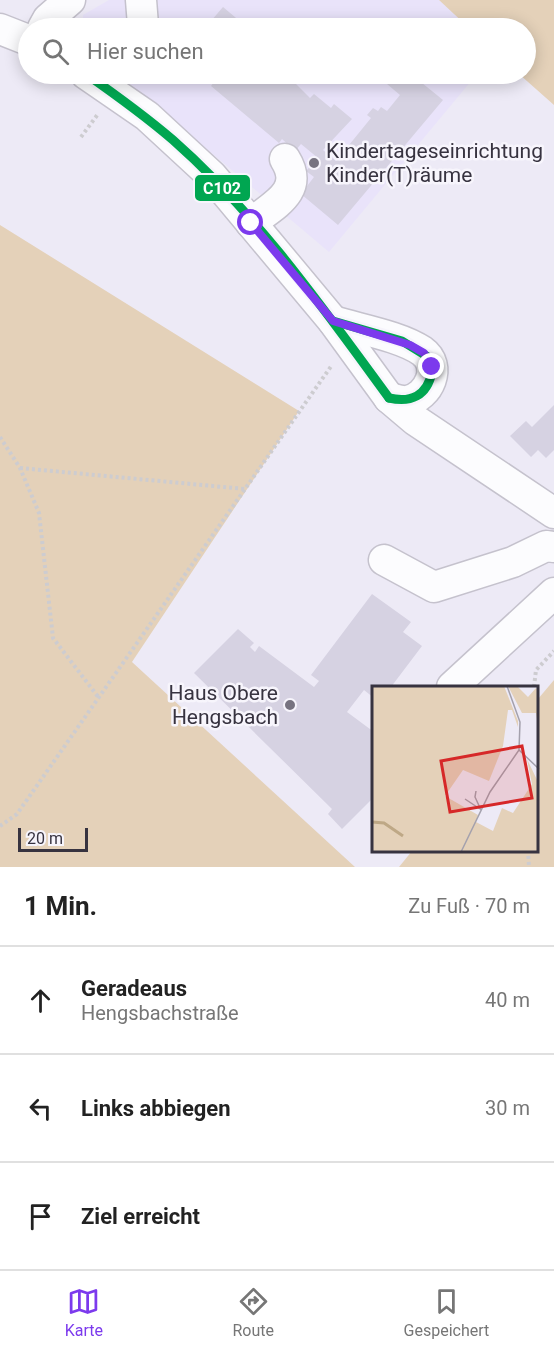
<!DOCTYPE html>
<html lang="de">
<head>
<meta charset="utf-8">
<style>
  body { margin:0; font-family:Roboto,sans-serif; background:#f6f6f6; color:#222 }
  .scale { position:absolute; left:18px; bottom:15px; width:70px; box-sizing:border-box; padding-left:6px; border:3px solid #373340; border-top:0; font-size:16px; line-height:21px; white-space:nowrap; color:#373340; -webkit-text-stroke:4px #f7f5fc; paint-order:stroke }
  .stop { position:absolute; width:18px; height:18px; margin:-14px; border:4px solid #7c3aed; border-radius:50%; background:#fff }
  .stop.end { background:#7c3aed; border-color:#fff; box-shadow:0 2px 6px #0008 }
  .list { margin:0; padding:0; list-style:none }
  h2 { display:flex; justify-content:space-between; align-items:center; height:78px; margin:0; padding:0 24px; font-size:26px }
  h2 small { font-size:20px; font-weight:400; color:#767676 }
  .list li { display:grid; grid-template-columns:39px 1fr auto; gap:18px; align-items:center; box-sizing:border-box; height:108px; padding:0 24px; border-top:2px solid #e0e0e0 }
  .list b { display:block; font-size:22px; white-space:nowrap }
  .list p { margin:0; font-size:20px; white-space:nowrap; color:#767676 }
  .list em { font-size:20px; font-style:normal; color:#767676 }
  .icon { flex:none; width:33px; height:33px; fill:none; stroke:currentColor; stroke-width:2; stroke-linecap:round; stroke-linejoin:round }
  .map { position:relative; flex:none; width:554px; height:867px; overflow:hidden }
  .search { position:absolute; background:#fff; box-shadow:0 3px 15px #0003; left:18px; right:18px; top:18px; height:66px; display:flex; align-items:center; gap:15px; box-sizing:border-box; padding:0 21px; border-radius:33px; color:#767676; font-size:22px }
  .sheet { height:402px; background:#fff }
  nav { display:flex; justify-content:space-around; align-items:center; box-sizing:border-box; height:84px; border-top:2px solid #e0e0e0; background:#fff; font-size:16px; color:#767676 }
  nav a { display:grid; justify-items:center; gap:3px }
  nav .on { color:#7c3aed }
  .map>svg:first-child { display:block }
  .built { fill:#e9e3fa }
  .green { fill:#e4d1b9 }
  .building { fill:#d6d2e2 }
  .lines { fill:none; stroke-linecap:round; stroke-linejoin:round }
  .minor-casing { stroke:#c5c2cd; stroke-width:33 }
  .path { stroke:#cdccd0; stroke-width:4; stroke-dasharray:3 3; stroke-linecap:butt }
  .minor { stroke:#fcfcfe; stroke-width:30 }
  .bus-1-casing { stroke:#f7f5fc; stroke-width:14 }
  .bus-1 { stroke:#00a651; stroke-width:9 }
  .route { stroke:#7c3aed; stroke-width:8 }
  .poi-dot { fill:#777380; stroke:#f7f5fc; stroke-width:2 }
  .labels { text-anchor:middle; dominant-baseline:central; stroke-width:5; stroke-linejoin:round; paint-order:stroke }
  .poi-label { font-size:21px; fill:#373340; stroke:#f7f5fc; text-anchor:start }
  .inset-river { fill:none; stroke:#bea886; stroke-width:3 }
  .inset-road { fill:none; stroke:#a4a1ad; stroke-width:1.5 }
  .view { fill:#d62828; fill-opacity:0.15; stroke:#d62828; stroke-width:3 }
  .inset-edge { fill:none; stroke:#373340; stroke-width:3 }
  .line-badge { stroke:#f7f5fc; stroke-width:2 }
  .badge-label { font-size:16px; text-anchor:middle; font-weight:bold; fill:#fff }
</style>
</head>
<body>
<div class="map">
<svg width="554" height="867" viewBox="0 0 554 867">
  <rect width="100%" height="100%" fill="#edeaf6"/>
  <g class="built">
    <polygon points="109,0 439,0 469,28 83,28 83,15"/>
    <polygon points="118,74 477,74 329,252"/>
  </g>
  <g class="green">
    <polygon points="439,0 554,0 554,105 519,74 526,74 526,28 469,28"/>
    <polygon points="0,225 299,411 132,662 355,867 0,867"/>
    <polygon points="554,680 554,867 399,867 412,851 538,850 538,699"/>
  </g>
  <g class="building">
    <polygon points="223,7 242,23 240,28 205,28"/>
    <polygon points="204,74 286,74 310,98 314,94 331,108 334,104 352,119 323,150 336,161 371,118 367,115 373,108 378,111 381,107 387,111 400,95 387,84 396,74 411,74 443,100 338,225 301,194 314,177 306,171 318,158 301,144 295,151 282,139 279,143 211,86 214,82"/>
    <polygon points="554,405 554,450 546,458 538,450 531,457 510,436 526,421 532,427"/>
    <polygon points="372,594 411,622 403,632 422,646 391,687 374,687 374,698 364,690 347,712 374,732 374,797 342,829 328,814 332,809 194,673 238,629 254,643 250,647 255,652 259,646 314,687 319,681 311,675"/>
  </g>
  <g class="lines">
    <g class="minor-casing">
      <g id="minor">
        <polyline points="141,0 143,25"/>
        <polyline points="43,28 48,19 70,0"/>
        <polyline points="0,29 28,40"/>
        <polyline points="86,74 147,116 212,176 333,321 389,398 415,420 554,513"/>
        <path d="M251 223C274 205 305 191 285 159"/>
        <path d="M333 321C358 329 400 336 422 351 443 366 429 397 407 401 402 402 395 399 389 398"/>
        <polyline points="384,560 434,587 513,562 546,546 554,547"/>
        <polyline points="452,687 554,593"/>
      </g>
    </g>
    <g class="path">
      <polyline points="81,137 98,114"/>
      <polyline points="0,437 20,468 39,513 53,638 99,698"/>
      <polyline points="20,468 245,489"/>
      <polyline points="534,687 536,670 554,651"/>
      <polyline points="0,826 17,814 332,365"/>
      <polyline points="528,850 529,867"/>
    </g>
    <use href="#minor" class="minor"/>
    <g class="bus-1-casing">
      <g id="bus-1">
        <path d="M86 74C116 95 145 116 173 140 257 214 323 308 389 398"/>
        <path d="M333 321 402 341 428 357 432 372C427 396 411 403 389 398"/>
      </g>
    </g>
    <use href="#bus-1" class="bus-1"/>
  </g>
  <g class="lines">
    <polyline class="route" points="251,223 333,321 410,345 424,353 432,367"/>
  </g>
  <g class="poi-dot">
    <circle cx="314" cy="163" r="6"/>
    <circle cx="290" cy="705" r="6"/>
  </g>
  <g class="labels">
    <g class="poi-label">
      <text x="326" y="151">Kindertageseinrichtung<tspan x="326" dy="24">Kinder(T)räume</tspan></text>
      <text x="278" y="693" text-anchor="end">Haus Obere<tspan x="278" dy="24">Hengsbach</tspan></text>
    </g>
  </g>
  <g transform="translate(372 686)">
    <rect width="166" height="166" fill="#edeaf6"/>
    <path d="M0 0H132L146 35V59V41L140 24H136L131 60 117 95 91 84 73 110 106 129 104 136 121 145 130 122 141 127 160 98 155 73 166 96V166H0ZM136 0H145L156 11 164 2 166 4V39L164 27H150Z" fill="#e4d1b9"/>
    <path class="inset-river" d="M0 136 12 137 31 150"/>
    <path class="inset-road" d="M147 64 167 83M104 105 103 111 109 124M93 113 108 123M89 166 118 106 147 64 148 36 135 0"/>
    <path class="view" d="M150 60 160 112 78 126 69 75Z"/>
    <rect width="166" height="166" class="inset-edge"/>
  </g>
  <rect class="line-badge" x="194" y="174" width="57" height="28" rx="6" fill="#00a651"/>
  <g class="badge-label">
    <text x="222" y="194">C102</text>
  </g>
</svg>
<div class="scale">20 m</div>
<div class="stop" style="left:251px;top:223px"></div>
<div class="stop end" style="left:432px;top:367px"></div>
<div class="search"><svg class="icon" aria-label="search" viewBox="0 0 24 24"><circle cx="10" cy="10" r="6"/><path d="M15 15l6 6"/></svg>Hier suchen</div>
</div>
<section class="sheet">
<h2>1 Min.<small>Zu Fuß · 70 m</small></h2>
<ul class="list">
<li><svg class="icon" aria-label="ahead" viewBox="0 0 24 24"><path d="M12 20V5M6 11l6-6 6 6"/></svg><div><b>Geradeaus</b><p>Hengsbachstraße</p></div><em>40 m</em></li>
<li><svg class="icon" aria-label="left" viewBox="0 0 24 24"><path d="M17 20v-9H6M10 6l-5 5 5 5"/></svg><div><b>Links abbiegen</b></div><em>30 m</em></li>
<li><svg class="icon" aria-label="arrive" viewBox="0 0 24 24"><path d="M6 21V4h12l-3 4 3 4H6"/></svg><div><b>Ziel erreicht</b></div></li>
</ul>
</section>
<nav>
<a class="on"><svg class="icon" aria-label="map" viewBox="0 0 24 24"><path d="M3 6l6-2 6 2 6-2v14l-6 2-6-2-6 2zM9 4v14M15 6v14"/></svg>Karte</a>
<a><svg class="icon" aria-label="directions" viewBox="0 0 24 24"><path d="M12 3l9 9-9 9-9-9zM9 14v-3h6M13 9l2 2-2 2"/></svg>Route</a>
<a><svg class="icon" aria-label="saved" viewBox="0 0 24 24"><path d="M7 4h10v16l-5-4-5 4z"/></svg>Gespeichert</a>
</nav>
</body>
</html>
